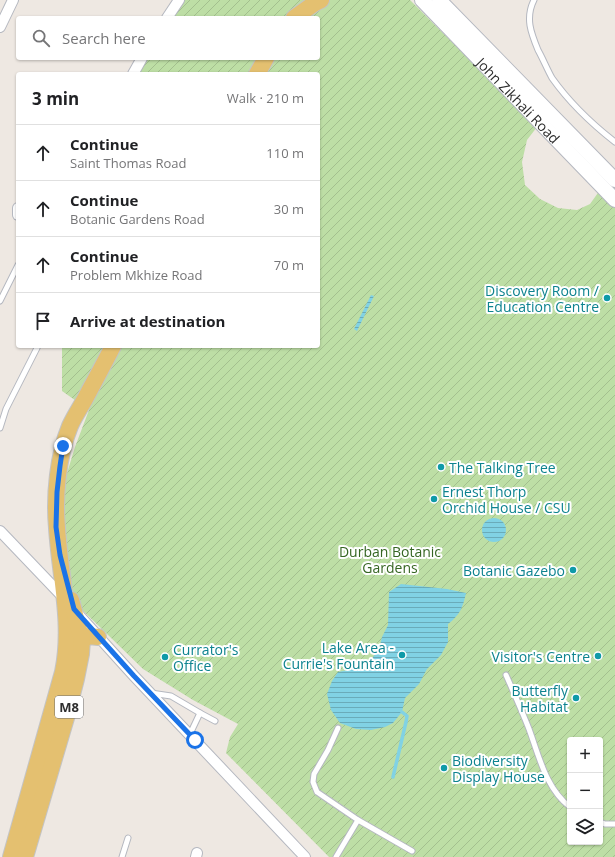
<!DOCTYPE html>
<html lang="en">
<head>
<meta charset="utf-8">
<style>
  body { margin:0; font-family:"Open Sans",sans-serif; background:#f2f2f2; color:#202124 }
  .controls { position:absolute; right:12px; bottom:12px; display:grid; overflow:hidden; border-radius:4px; box-shadow:0 1px 3px #0004 }
  .controls button { width:36px; height:36px; display:grid; place-items:center; padding:0; border:0; border-bottom:1px solid #e0e0e0; background:#fff; color:#202124; font:20px sans-serif }
  .stop { position:absolute; width:12px; height:12px; margin:-9px; border:3px solid #1a73e8; border-radius:50%; background:#fff }
  .stop.end { background:#1a73e8; border-color:#fff; box-shadow:0 1px 4px #0008 }
  .list { margin:0; padding:0; list-style:none }
  h2 { display:flex; justify-content:space-between; align-items:center; height:52px; margin:0; padding:0 16px; font-size:17px }
  h2 small { font-size:13px; font-weight:400; color:#757577 }
  .list li { display:grid; grid-template-columns:26px 1fr auto; gap:12px; align-items:center; box-sizing:border-box; height:56px; padding:0 16px; border-top:1px solid #e0e0e0 }
  .list b { display:block; font-size:15px; white-space:nowrap }
  .list p { margin:0; font-size:13px; white-space:nowrap; color:#757577 }
  .list em { font-size:13px; font-style:normal; color:#757577 }
  .icon { flex:none; width:22px; height:22px; fill:none; stroke:currentColor; stroke-width:2; stroke-linecap:round; stroke-linejoin:round }
  .map { position:relative; flex:none; width:615px; height:857px; overflow:hidden }
  .search { position:absolute; background:#fff; box-shadow:0 1px 3px #0004; left:16px; top:16px; width:304px; height:44px; display:flex; align-items:center; gap:10px; box-sizing:border-box; padding:0 14px; border-radius:4px; color:#757577; font-size:15px }
  .panel { position:absolute; background:#fff; box-shadow:0 1px 3px #0004; left:16px; top:72px; width:304px; height:276px; border-radius:4px }
  .map>svg:first-child { display:block }
  .garden { fill:url(#garden-furrows); fill-rule:evenodd }
  .water { fill:url(#water-rules) }
  .lines { fill:none; stroke-linecap:round; stroke-linejoin:round }
  .stream { stroke:#81d2e4; stroke-width:3.5 }
  .service-casing { stroke:#b5b8c0; stroke-width:7 }
  .minor-casing { stroke:#b5b8c0; stroke-width:12 }
  .secondary-casing { stroke:#b5b8c0; stroke-width:16 }
  .primary-casing { stroke:#c4c4c4; stroke-width:18 }
  .service { stroke:#fff; stroke-width:5 }
  .minor { stroke:#fff; stroke-width:10 }
  .secondary { stroke:#fff; stroke-width:14 }
  .primary { stroke:#e4c070; stroke-width:16 }
  .route { stroke:#1a73e8; stroke-width:5 }
  .culture-dot { fill:#0f9aa8; stroke:#fff; stroke-width:1.5 }
  .labels { text-anchor:middle; dominant-baseline:central; stroke-width:4; stroke-linejoin:round; paint-order:stroke }
  .shield { fill:#fff; stroke:#6d6d6d; stroke-width:1 }
  .shield-label { font-size:13px; font-weight:bold; fill:#2e2e2e }
  .street-label { font-size:14px; fill:#2e2e2e; stroke:#fff }
  .culture-label { font-size:14px; fill:#0d838f; stroke:#fff; text-anchor:end }
  .park-label { font-size:14px; fill:#366623; stroke:#fff }
</style>
</head>
<body>
<div class="map">
<svg width="615" height="857" viewBox="0 0 615 857">
  <defs>
    <pattern id="garden-furrows" width="10" height="10" patternUnits="userSpaceOnUse"><rect width="10" height="10" fill="#bddea5"/><path d="M-1 1l2-2M0 10L10 0M9 11l2-2" fill="none" stroke="#a3bf8e"/></pattern>
    <pattern id="water-rules" width="6" height="5" patternUnits="userSpaceOnUse"><rect width="6" height="5" fill="#81d2e4"/><path d="M0 2.5h6" fill="none" stroke="#6aabb9"/></pattern>
  </defs>
  <rect width="100%" height="100%" fill="#eee8e2"/>
  <path class="garden" d="M181 0H410L537 127 527 140 522 162 525 185 540 199 558 208 577 210 590 204 600 190 615 206V857H329L226 753 230 737 238 724 193 700 143 669 69 597 60 496 75 447 89 410 62 391V346H318V74H135L144 58H318V18H169ZM570 740H600V842H570Z"/>
  <g class="water">
    <polygon points="371,295 374,296 357,331 354,329"/>
    <circle cx="494" cy="530" r="12"/>
    <path d="M401 584 447 589 466 593C463 607 460 615 448 624V642L441 655 427 669 419 684 405 698 402 712 393 723 385 727 371 730 356 729 340 723 331 710 327 694 332 681 338 672 358 668 370 661 379 649 382 637 388 625 389 592Z"/>
  </g>
  <g class="lines">
    <polyline class="stream" points="393,777 406,722 407,716 402,712"/>
    <g class="service-casing">
      <g id="service">
        <path d="M534 0C525 18 531 33 538 50 543 59 547 69 552 78 569 102 592 124 615 142"/>
        <polyline points="0,301 18,265"/>
        <polyline points="0,428 6,409 37,348"/>
        <path d="M506 675C514 693 522 711 529 729 539 756 546 789 570 807"/>
        <polyline points="151,693 171,696 200,713"/>
        <polyline points="190,734 200,713 215,721"/>
        <polyline points="358,820 412,851"/>
        <polyline points="600,822 605,824 615,824"/>
        <polyline points="122,857 128,838"/>
        <polyline points="336,857 358,820 317,792 313,782 314,774 328,750 338,728"/>
      </g>
    </g>
    <g class="minor-casing">
      <g id="minor">
        <polyline points="167,18 179,0"/>
        <polyline points="0,27 13,0"/>
        <polyline points="133,74 142,58"/>
        <polyline points="18,208 18,215"/>
        <polyline points="0,531 65,599"/>
        <polyline points="77,613 134,676 305,857"/>
        <polyline points="196,857 197,853"/>
      </g>
    </g>
    <g class="secondary-casing">
      <g id="secondary">
        <path id="s1" d="M422 0 615 200"/>
        <polyline points="439,0 615,180"/>
      </g>
    </g>
    <g class="primary-casing">
      <g id="primary">
        <polyline points="294,18 315,3 321,0"/>
        <polyline points="257,74 266,58"/>
        <polyline points="82,640 89,636 98,637"/>
        <path d="M11 857 63 672C73 624 60 576 57 528 54 496 58 455 70 426 74 417 80 408 85 399 94 382 104 364 113 346"/>
        <polyline points="25,857 66,718 76,679 81,654 82,640 71,600"/>
      </g>
    </g>
    <use href="#service" class="service"/>
    <use href="#minor" class="minor"/>
    <use href="#secondary" class="secondary"/>
    <use href="#primary" class="primary"/>
  </g>
  <g class="lines">
    <polyline class="route" points="63,446 60,466 57,492 56,527 60,555 74,609 134,676 195,740"/>
  </g>
  <g class="culture-dot">
    <circle cx="607" cy="298" r="4"/>
    <circle cx="441" cy="467" r="4"/>
    <circle cx="434" cy="499" r="4"/>
    <circle cx="573" cy="570" r="4"/>
    <circle cx="402" cy="655" r="4"/>
    <circle cx="598" cy="656" r="4"/>
    <circle cx="165" cy="657" r="4"/>
    <circle cx="576" cy="698" r="4"/>
    <circle cx="444" cy="768" r="4"/>
  </g>
  <g class="labels">
    <rect class="shield" x="55" y="696" width="28" height="22" rx="3"/>
    <g class="shield-label">
      <text x="69" y="707">M8</text>
    </g>
    <g class="street-label">
      <text stroke="none"><textPath href="#s1" startOffset="139">John Zikhali Road</textPath></text>
    </g>
    <g class="culture-label">
      <text x="599" y="290">Discovery Room /<tspan x="599" dy="16">Education Centre</tspan></text>
      <text x="449" y="467" text-anchor="start">The Talking Tree</text>
      <text x="442" y="491" text-anchor="start">Ernest Thorp<tspan x="442" dy="16">Orchid House / CSU</tspan></text>
      <text x="565" y="570">Botanic Gazebo</text>
      <text x="394" y="647">Lake Area -<tspan x="394" dy="16">Currie's Fountain</tspan></text>
      <text x="173" y="649" text-anchor="start">Currator's<tspan x="173" dy="16">Office</tspan></text>
      <text x="590" y="656">Visitor's Centre</text>
      <text x="568" y="690">Butterfly<tspan x="568" dy="16">Habitat</tspan></text>
      <text x="452" y="760" text-anchor="start">Biodiversity<tspan x="452" dy="16">Display House</tspan></text>
    </g>
    <g class="park-label">
      <text x="390" y="551">Durban Botanic<tspan x="390" dy="16">Gardens</tspan></text>
    </g>
  </g>
</svg>
<div class="controls">
<button>+</button>
<button>−</button>
<button><svg class="icon" aria-label="layers" viewBox="0 0 24 24"><path d="M12 4l9 5-9 5-9-5zM3 14l9 5 9-5"/></svg></button>
</div>
<div class="stop" style="left:195px;top:740px"></div>
<div class="stop end" style="left:63px;top:446px"></div>
<div class="search"><svg class="icon" aria-label="search" viewBox="0 0 24 24"><circle cx="10" cy="10" r="6"/><path d="M15 15l6 6"/></svg>Search here</div>
<section class="panel">
<h2>3 min<small>Walk · 210 m</small></h2>
<ul class="list">
<li><svg class="icon" aria-label="ahead" viewBox="0 0 24 24"><path d="M12 20V5M6 11l6-6 6 6"/></svg><div><b>Continue</b><p>Saint Thomas Road</p></div><em>110 m</em></li>
<li><svg class="icon" aria-label="ahead" viewBox="0 0 24 24"><path d="M12 20V5M6 11l6-6 6 6"/></svg><div><b>Continue</b><p>Botanic Gardens Road</p></div><em>30 m</em></li>
<li><svg class="icon" aria-label="ahead" viewBox="0 0 24 24"><path d="M12 20V5M6 11l6-6 6 6"/></svg><div><b>Continue</b><p>Problem Mkhize Road</p></div><em>70 m</em></li>
<li><svg class="icon" aria-label="arrive" viewBox="0 0 24 24"><path d="M6 21V4h12l-3 4 3 4H6"/></svg><div><b>Arrive at destination</b></div></li>
</ul>
</section>
</div>
</body>
</html>
